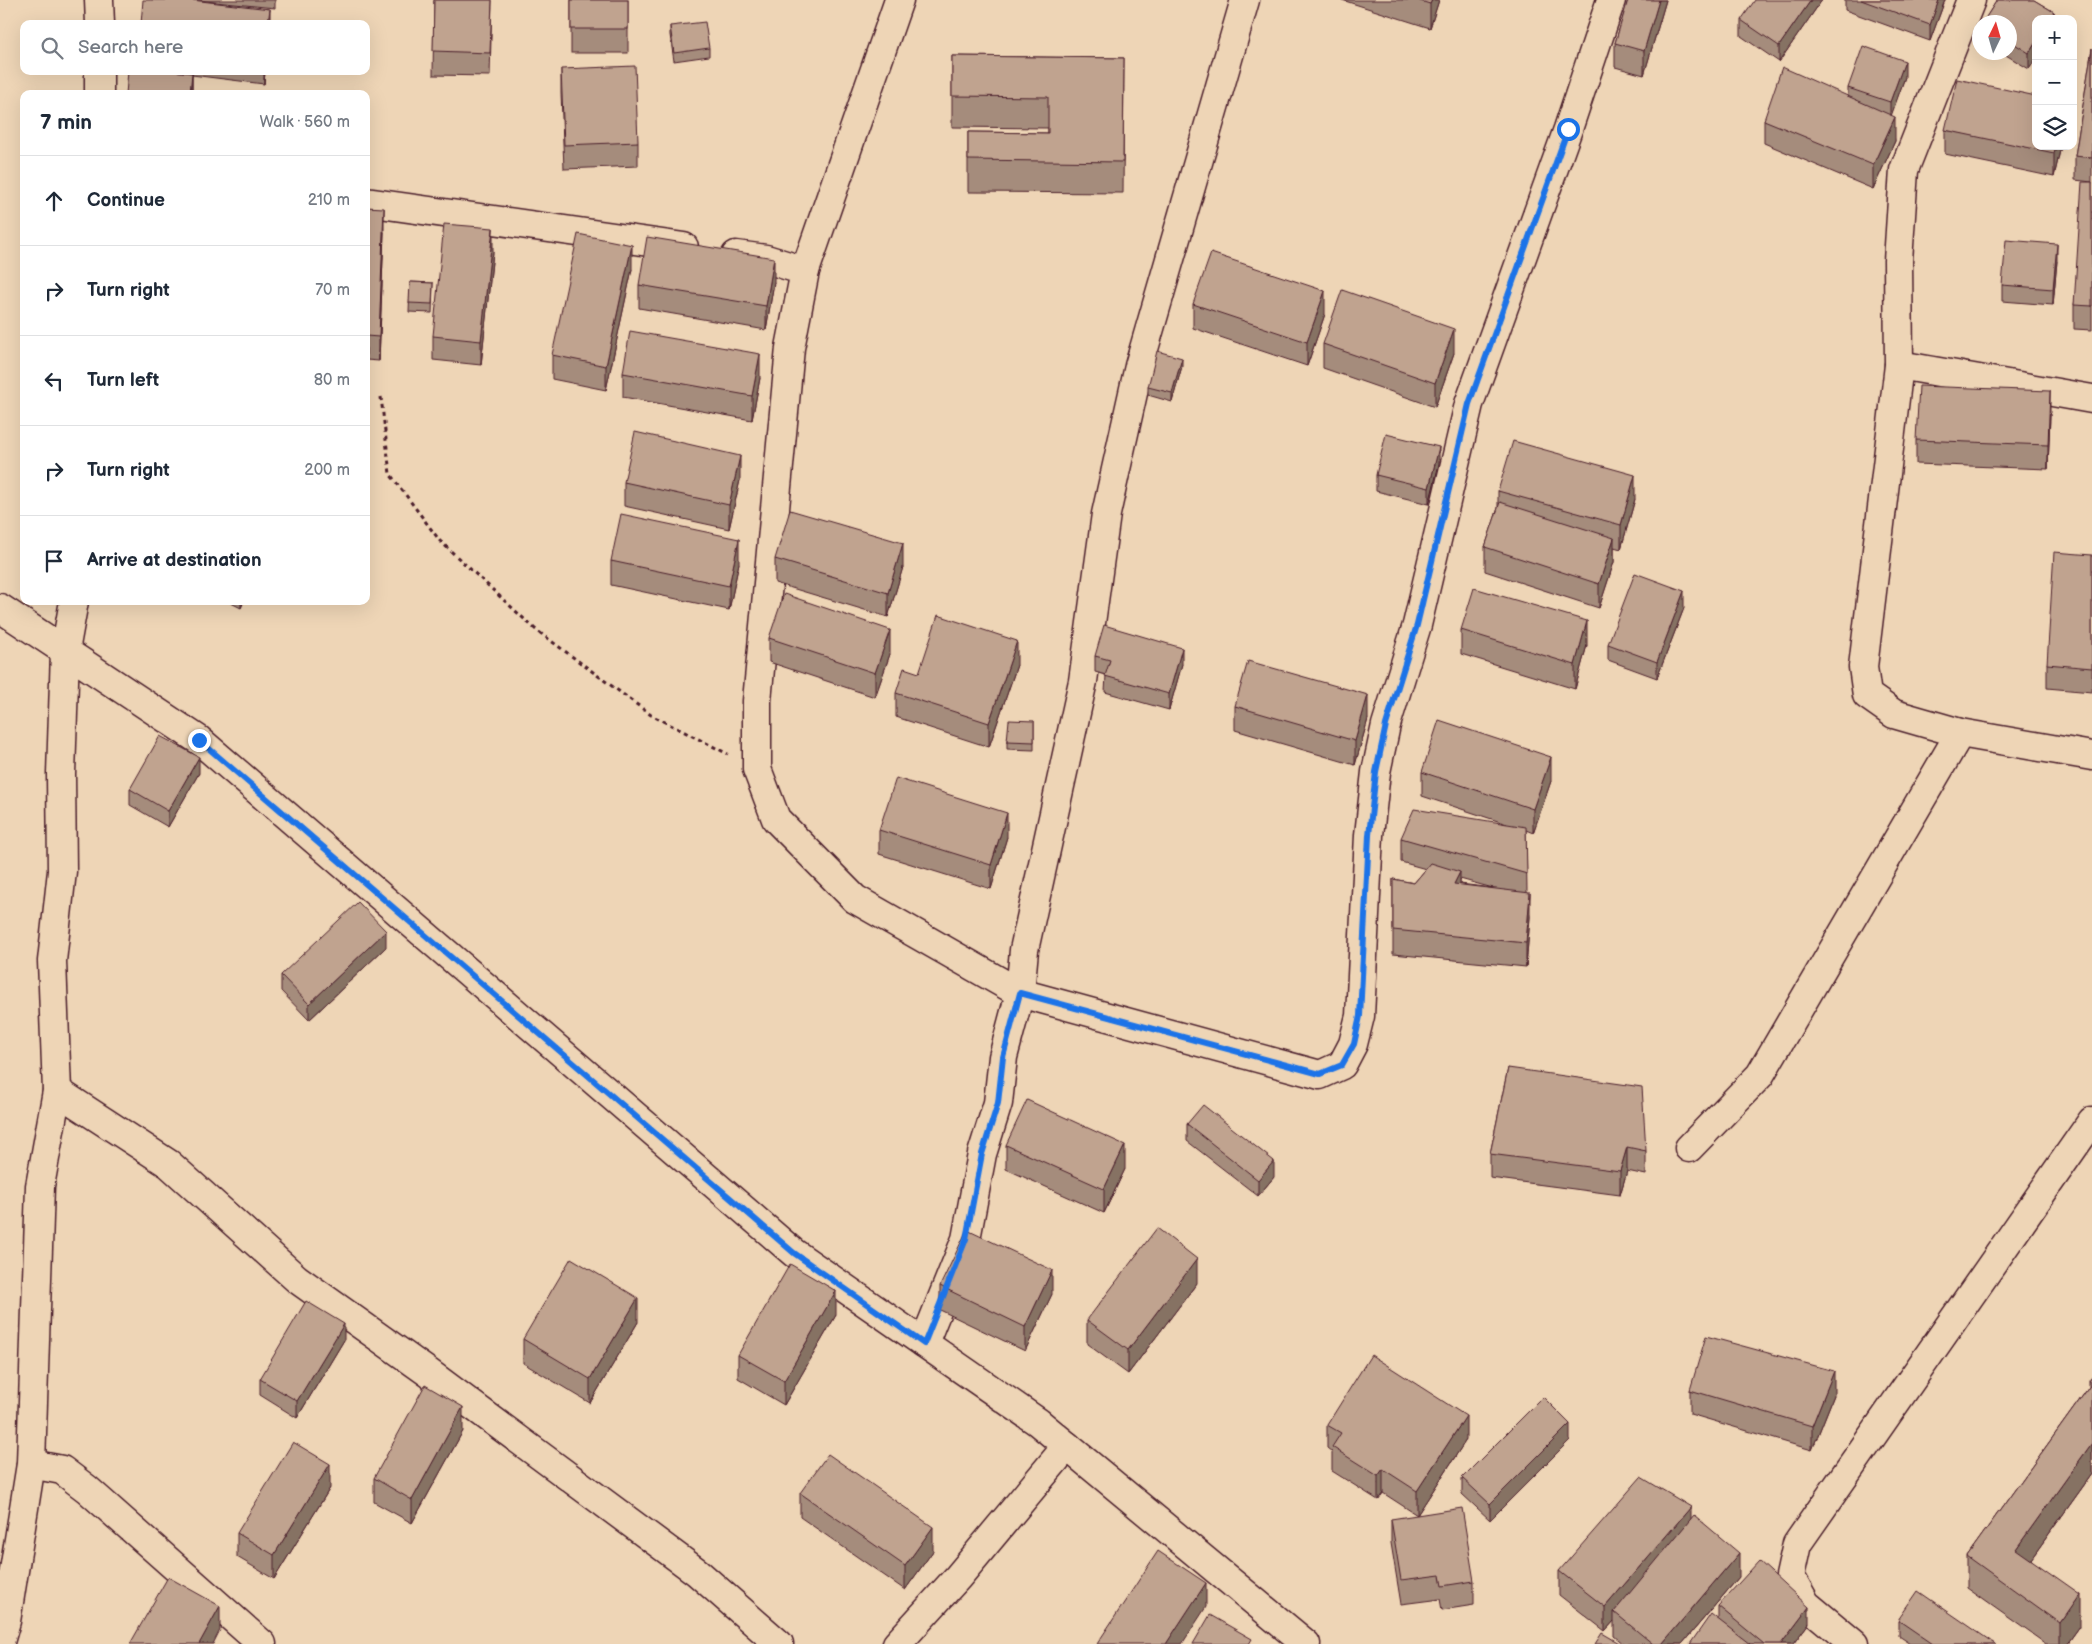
<!DOCTYPE html>
<html lang="en">
<head>
<meta charset="utf-8">
<style>
  body { margin:0; font-family:"Balsamiq Sans",sans-serif; background:#f6f6f7; color:#1f2937 }
  .controls { position:absolute; right:15px; top:15px; display:grid; overflow:hidden; border-radius:10px; box-shadow:0 5px 20px #0002 }
  .controls button { width:45px; height:45px; display:grid; place-items:center; padding:0; border:0; border-bottom:1px solid #e0e1e3; background:#fff; color:#1f2937; font:25px sans-serif }
  .compass { position:absolute; left:1972px; top:15px; width:45px; height:45px; border-radius:50%; background:#fff; box-shadow:0 5px 20px #0002; rotate:5deg }
  .stop { position:absolute; width:15px; height:15px; margin:-11px; border:4px solid #1a73e8; border-radius:50%; background:#fff }
  .stop.end { background:#1a73e8; border-color:#fff; box-shadow:0 1px 5px #0008 }
  .list { margin:0; padding:0; list-style:none }
  h2 { display:flex; justify-content:space-between; align-items:center; height:65px; margin:0; padding:0 20px; font-size:21px }
  h2 small { font-size:16px; font-weight:400; color:#747a83 }
  .list li { display:grid; grid-template-columns:32px 1fr auto; gap:15px; align-items:center; box-sizing:border-box; height:90px; padding:0 20px; border-top:1px solid #e0e1e3 }
  .list b { display:block; font-size:19px; white-space:nowrap }
  .list em { font-size:16px; font-style:normal; color:#747a83 }
  .icon { flex:none; width:28px; height:28px; fill:none; stroke:currentColor; stroke-width:2; stroke-linecap:round; stroke-linejoin:round }
  .map { position:relative; flex:none; width:2092px; height:1644px; overflow:hidden }
  .search { position:absolute; background:#fff; box-shadow:0 5px 20px #0002; left:20px; top:20px; width:350px; height:55px; display:flex; align-items:center; gap:12px; box-sizing:border-box; padding:0 18px; border-radius:10px; color:#747a83; font-size:19px }
  .panel { position:absolute; background:#fff; box-shadow:0 5px 20px #0002; left:20px; top:90px; width:350px; height:515px; border-radius:10px }
  .map>svg:first-child { display:block }
  .lines { fill:none; stroke-linecap:round; stroke-linejoin:round }
  .minor-casing { stroke:#4a1f2b; stroke-width:31 }
  .path { stroke:#4a1f2b; stroke-width:3; stroke-dasharray:4 4; stroke-linecap:butt }
  .minor { stroke:#eed5b6; stroke-width:28 }
  .wall { fill:#a58c7b; stroke:#4a1f2b; fill-rule:evenodd }
  .shaded-wall { fill:#867264; stroke:#4a1f2b }
  .building { fill:#c0a38f; stroke:#4a1f2b }
  .route { stroke:#1a73e8; stroke-width:6 }
</style>
</head>
<body>
<div class="map">
<svg width="2092" height="1644" viewBox="0 0 2092 1644">
  <rect width="100%" height="100%" fill="#eed5b6"/>
  <filter id="ink" filterUnits="userSpaceOnUse"><feTurbulence type="fractalNoise" baseFrequency=".02" numOctaves="2"/><feDisplacementMap in="SourceGraphic" scale="10" xChannelSelector="R" yChannelSelector="G"/><feConvolveMatrix kernelMatrix="1 2 1 2 8 2 1 2 1" color-interpolation-filters="sRGB"/></filter>
  <g filter="url(#ink)">
    <g class="lines">
      <g class="minor-casing">
        <g id="minor">
          <polyline points="99,0 100,24"/>
          <polyline points="1971,0 1904,170 1898,261 1899,365 1863,667 1867,695 1894,714 1960,733 2092,756"/>
          <polyline points="99,94 99,71"/>
          <polyline points="366,202 684,247"/>
          <polyline points="736,255 766,259 805,271 790,348 757,701 757,769 776,819 855,899 1020,993 1320,1075 1342,1065 1353,1044 1360,1016 1369,835 1376,772 1386,725 1417,625 1469,404 1568,129 1611,0"/>
          <polyline points="805,271 899,0"/>
          <polyline points="1899,365 2092,399"/>
          <polyline points="0,608 199,740 794,1253 1038,1422 1306,1644"/>
          <polyline points="57,1091 169,1164 297,1279 429,1373 697,1572 779,1644"/>
          <polyline points="1689,1148 1760,1075 1960,733"/>
          <polyline points="924,1343 966,1239 982,1154 998,1103 1003,1057 1020,993 1024,950 1083,681 1106,514 1139,366 1245,0"/>
          <polyline points="31,1464 62,1470 87,1489 262,1644"/>
          <polyline points="0,1642 6,1621 31,1464 40,1186 57,1091 52,961 62,871 61,774 65,651 74,601"/>
          <polyline points="897,1644 958,1577 1067,1446"/>
          <polyline points="1854,1644 1806,1604 1790,1576 1797,1544 2092,1121"/>
        </g>
      </g>
      <polyline class="path" points="381,397 390,474 440,541 535,629 651,715 728,754"/>
      <use href="#minor" class="minor"/>
    </g>
    <g class="wall">
      <polygon points="195,0 275,0 275,8"/>
      <polygon points="434,0 492,0 490,76 433,75"/>
      <rect x="571" y="0" width="57" height="53"/>
      <polygon points="1342,0 1439,0 1430,28"/>
      <polygon points="1628,0 1666,0 1644,75 1615,67 1615,43"/>
      <polygon points="1822,0 1779,62 1741,36 1741,20"/>
      <polygon points="1845,0 1945,0 1930,41 1845,10"/>
      <polygon points="1997,0 2034,0 2054,12 2054,19 2036,19 2036,59 2029,69 2001,52 2010,52 2010,22 1983,22"/>
      <polygon points="670,26 709,48 709,56 674,61 670,35"/>
      <polygon points="2092,48 2092,182 2075,180 2075,156"/>
      <polygon points="952,56 1124,58 1123,193 968,192 968,132 1048,133 1048,128 952,127"/>
      <polygon points="561,69 638,142 638,166 564,169 561,93"/>
      <polygon points="128,71 265,71 264,84 192,75 192,90"/>
      <polygon points="1905,77 1891,115 1895,141 1873,189 1764,143 1764,120 1848,96 1848,88"/>
      <polygon points="1945,130 2036,146 2061,146 2054,177 1945,154"/>
      <polygon points="2092,182 2092,330 2074,329 2074,305"/>
      <polygon points="366,207 384,232 379,361 366,360"/>
      <polygon points="493,252 481,365 433,360 433,336"/>
      <polygon points="2057,261 2053,305 2002,301 2002,285"/>
      <polygon points="632,269 606,390 552,379 552,355"/>
      <polygon points="410,282 433,283 432,313 409,312"/>
      <polygon points="774,282 766,330 639,308 639,285"/>
      <polygon points="1193,304 1325,314 1307,366 1193,328"/>
      <polygon points="1323,344 1454,353 1435,407 1323,368"/>
      <polygon points="1182,366 1172,402 1148,395 1148,387"/>
      <polygon points="623,373 760,378 752,420 623,397"/>
      <polygon points="2050,415 2048,469 1916,464 1916,440"/>
      <polygon points="1439,464 1429,504 1376,491 1376,475"/>
      <polygon points="740,480 729,529 624,506 624,482"/>
      <polygon points="1498,491 1635,499 1621,549 1614,547 1614,562 1599,608 1485,571 1485,547 1498,508"/>
      <polygon points="2092,555 2092,692 2047,688 2047,664"/>
      <polygon points="775,559 903,567 888,617 775,583"/>
      <polygon points="611,561 739,563 729,610 611,585"/>
      <polygon points="227,601 244,601 241,608"/>
      <polygon points="1684,608 1657,678 1608,660 1608,644"/>
      <polygon points="1461,630 1587,645 1575,689 1461,654"/>
      <polygon points="769,638 890,654 875,697 769,662"/>
      <polygon points="1095,656 1182,664 1169,710 1105,692 1106,675 1095,672"/>
      <polygon points="1017,665 989,747 896,717 896,693 919,673"/>
      <polygon points="1235,706 1368,719 1355,765 1235,730"/>
      <polygon points="1034,721 1034,750 1007,749 1007,741"/>
      <path d="M1422 772 1551 781 1533 833 1526 830 1527 892 1530 917 1526 967 1393 954V879L1414 883 1426 869 1401 862V838L1507 824 1422 796ZM1460 879 1493 888 1460 884Z"/>
      <polygon points="199,773 168,827 130,805 130,789"/>
      <polygon points="879,830 1007,837 991,889 879,854"/>
      <polygon points="386,947 309,1020 281,991 281,975"/>
      <polygon points="1508,1068 1646,1151 1646,1175 1627,1171 1620,1195 1490,1178 1490,1154"/>
      <polygon points="1187,1124 1274,1177 1258,1196 1187,1141"/>
      <polygon points="1006,1145 1125,1169 1104,1213 1006,1169"/>
      <polygon points="1197,1283 1128,1374 1087,1344 1087,1320"/>
      <polygon points="940,1286 1052,1294 1025,1351 940,1310"/>
      <polygon points="836,1315 784,1405 738,1378 738,1355"/>
      <polygon points="638,1322 590,1403 523,1363 523,1339"/>
      <polygon points="344,1340 297,1418 260,1395 260,1379"/>
      <polygon points="2092,1377 2092,1474 2031,1559 2080,1626 2067,1644 2046,1644 1967,1588 1967,1556 2089,1387 2089,1381"/>
      <polygon points="1690,1390 1834,1395 1812,1450 1690,1414"/>
      <polygon points="1327,1425 1466,1440 1417,1515 1383,1493 1378,1500 1332,1471 1332,1452 1327,1448"/>
      <polygon points="463,1431 412,1523 374,1502 374,1478"/>
      <polygon points="1570,1440 1490,1520 1462,1494 1462,1478"/>
      <polygon points="330,1488 274,1579 237,1557 237,1533"/>
      <polygon points="800,1493 933,1551 905,1590 800,1517"/>
      <polygon points="1691,1518 1739,1577 1682,1644 1624,1644 1614,1636 1614,1621 1605,1631 1559,1595 1559,1571"/>
      <polygon points="1391,1519 1474,1581 1474,1605 1442,1610 1440,1599 1401,1604 1391,1543"/>
      <polygon points="1718,1606 1809,1623 1793,1644 1690,1644 1718,1619"/>
      <polygon points="1898,1620 1995,1644 1910,1644 1898,1636"/>
    </g>
    <g class="shaded-wall">
      <polygon points="1432,0 1439,0 1430,28 1430,4"/>
      <polygon points="1659,0 1666,0 1644,75 1644,51"/>
      <polygon points="1811,0 1822,0 1779,62 1779,46"/>
      <polygon points="1939,0 1945,0 1930,41 1930,25"/>
      <polygon points="270,9 270,24 268,24"/>
      <polygon points="2054,12 2054,19 2050,19"/>
      <polygon points="2036,42 2036,59 2029,69 2029,53"/>
      <polygon points="1905,61 1905,77 1890,119 1890,102"/>
      <polygon points="264,71 265,71 264,84"/>
      <polygon points="192,73 192,90 191,94 190,94"/>
      <polygon points="1895,117 1895,141 1873,189 1873,165"/>
      <polygon points="2056,146 2061,146 2054,177 2054,153"/>
      <polygon points="384,208 384,232 379,361 379,337"/>
      <polygon points="493,228 493,252 481,365 481,341"/>
      <polygon points="2057,244 2057,261 2053,305 2053,289"/>
      <polygon points="632,245 632,269 606,390 606,366"/>
      <polygon points="774,258 774,282 766,330 766,306"/>
      <polygon points="1325,291 1325,314 1307,366 1307,342"/>
      <polygon points="1454,329 1454,353 1435,407 1435,383"/>
      <polygon points="760,354 760,378 752,420 752,396"/>
      <polygon points="1182,358 1182,366 1172,402 1172,393"/>
      <polygon points="2050,391 2050,415 2048,469 2048,445"/>
      <polygon points="1439,447 1439,464 1429,504 1429,488"/>
      <polygon points="740,456 740,480 729,529 729,505"/>
      <polygon points="1635,475 1635,499 1621,549 1621,525"/>
      <polygon points="1614,538 1614,562 1599,608 1599,584"/>
      <polygon points="739,539 739,563 729,610 729,586"/>
      <polygon points="903,543 903,567 888,617 888,593"/>
      <polygon points="1684,591 1684,608 1657,678 1657,662"/>
      <polygon points="241,601 244,601 241,608"/>
      <polygon points="1587,621 1587,645 1575,689 1575,665"/>
      <polygon points="890,630 890,654 875,697 875,673"/>
      <polygon points="1017,641 1017,665 989,747 989,723"/>
      <polygon points="1182,648 1182,664 1169,710 1169,694"/>
      <polygon points="1368,695 1368,719 1355,765 1355,741"/>
      <polygon points="199,757 199,773 168,827 168,811"/>
      <polygon points="1551,757 1551,781 1533,833 1533,809"/>
      <polygon points="1007,813 1007,837 991,889 991,865"/>
      <polygon points="1460,872 1460,896 1454,884"/>
      <polygon points="1530,893 1530,917 1526,967 1526,943"/>
      <polygon points="386,931 386,947 309,1020 309,1004"/>
      <polygon points="1125,1145 1125,1169 1104,1213 1104,1189"/>
      <polygon points="1627,1147 1627,1171 1620,1195 1620,1171"/>
      <polygon points="1274,1161 1274,1177 1258,1196 1258,1180"/>
      <polygon points="1197,1259 1197,1283 1128,1374 1128,1350"/>
      <polygon points="1052,1270 1052,1294 1025,1351 1025,1327"/>
      <polygon points="836,1291 836,1315 784,1405 784,1381"/>
      <polygon points="638,1298 638,1322 590,1403 590,1379"/>
      <polygon points="344,1324 344,1340 297,1418 297,1401"/>
      <polygon points="1834,1371 1834,1395 1812,1450 1812,1426"/>
      <polygon points="463,1407 463,1431 412,1523 412,1500"/>
      <polygon points="1466,1416 1466,1440 1417,1515 1417,1491"/>
      <polygon points="1570,1424 1570,1440 1490,1520 1490,1504"/>
      <polygon points="2092,1443 2092,1474 2016,1580 2016,1549"/>
      <polygon points="330,1464 330,1488 274,1579 274,1555"/>
      <polygon points="1383,1469 1383,1493 1378,1500 1378,1476"/>
      <polygon points="1691,1507 1691,1531 1614,1612 1614,1621 1605,1631 1605,1607"/>
      <polygon points="933,1527 933,1551 905,1590 905,1566"/>
      <polygon points="1739,1553 1739,1577 1682,1644 1662,1644"/>
      <polygon points="1206,1583 1206,1607 1182,1644 1166,1644"/>
      <polygon points="2080,1594 2080,1626 2067,1644 2060,1644 2060,1623"/>
      <polygon points="220,1606 220,1630 213,1644 199,1644"/>
      <polygon points="1809,1607 1809,1623 1793,1644 1781,1644"/>
    </g>
    <g class="building">
      <polygon points="143,0 192,0 270,9 268,24 141,24"/>
      <polygon points="434,0 492,0 490,53 433,51"/>
      <rect x="571" y="0" width="57" height="29"/>
      <polygon points="1417,0 1432,0 1430,4"/>
      <polygon points="1628,0 1659,0 1644,51 1615,43"/>
      <polygon points="1755,0 1811,0 1779,46 1741,20"/>
      <polygon points="1861,0 1939,0 1930,25"/>
      <polygon points="1997,0 2034,0 2054,12 2050,19 2036,19 2036,42 2029,53 2010,41 2010,22 1983,22"/>
      <polygon points="705,22 709,48 674,53 670,26"/>
      <polygon points="1863,46 1905,61 1890,102 1848,88"/>
      <polygon points="2092,48 2092,158 2075,156"/>
      <polygon points="952,56 1124,58 1123,162 968,160 968,132 1048,133 1048,97 952,96"/>
      <polygon points="635,66 638,142 564,145 561,69"/>
      <polygon points="1782,67 1895,117 1873,165 1764,120"/>
      <polygon points="128,71 172,71 192,73 190,94 126,94"/>
      <polygon points="1957,79 2036,96 2036,146 2056,146 2054,153 1945,130"/>
      <polygon points="2082,182 2092,182 2092,306 2074,305"/>
      <polygon points="366,207 384,208 379,337 366,336"/>
      <polygon points="444,224 493,228 481,341 433,336"/>
      <polygon points="578,234 632,245 606,366 552,355"/>
      <polygon points="647,237 774,258 766,306 639,285"/>
      <polygon points="2006,240 2057,244 2053,289 2002,285"/>
      <polygon points="1211,253 1325,291 1307,342 1193,304"/>
      <polygon points="410,282 433,283 432,304 409,303"/>
      <polygon points="1342,290 1454,329 1435,383 1323,344"/>
      <polygon points="630,331 760,354 752,396 623,373"/>
      <polygon points="1157,351 1182,358 1172,393 1148,387"/>
      <polygon points="1919,386 2050,391 2048,445 1916,440"/>
      <polygon points="635,432 740,456 729,505 624,482"/>
      <polygon points="1386,434 1439,447 1429,488 1376,475"/>
      <polygon points="1513,441 1635,475 1621,525 1498,491"/>
      <polygon points="1500,502 1614,538 1599,584 1485,547"/>
      <polygon points="790,510 903,543 888,593 775,559"/>
      <polygon points="621,514 739,539 729,586 611,561"/>
      <polygon points="2054,552 2092,555 2092,668 2047,664"/>
      <polygon points="1635,573 1684,591 1657,662 1608,644"/>
      <polygon points="1474,588 1587,621 1575,665 1461,630"/>
      <polygon points="784,594 890,630 875,673 769,638"/>
      <polygon points="938,615 1017,641 989,723 896,693 904,668 919,673"/>
      <polygon points="1104,625 1182,648 1169,694 1105,676 1110,660 1095,656"/>
      <polygon points="1248,661 1368,695 1355,741 1235,706"/>
      <polygon points="1009,720 1034,721 1034,742 1007,741"/>
      <polygon points="1439,720 1551,757 1533,809 1422,772"/>
      <polygon points="160,736 199,757 168,811 130,789"/>
      <polygon points="896,778 1007,813 991,865 879,830"/>
      <polygon points="1414,809 1526,827 1527,874 1401,838"/>
      <polygon points="1431,863 1460,872 1454,884 1530,893 1526,943 1393,930 1393,879 1414,883"/>
      <polygon points="358,902 386,931 309,1004 281,975"/>
      <polygon points="1508,1068 1642,1087 1646,1151 1627,1147 1620,1171 1490,1154"/>
      <polygon points="1027,1100 1125,1145 1104,1189 1006,1145"/>
      <polygon points="1203,1105 1274,1161 1258,1180 1187,1124"/>
      <polygon points="1157,1228 1197,1259 1128,1350 1087,1320"/>
      <polygon points="967,1230 1052,1270 1025,1327 940,1286"/>
      <polygon points="571,1258 638,1298 590,1379 523,1339"/>
      <polygon points="790,1264 836,1291 784,1381 738,1355"/>
      <polygon points="306,1301 344,1324 297,1401 260,1379"/>
      <polygon points="1706,1336 1834,1371 1812,1426 1690,1390"/>
      <polygon points="1371,1355 1466,1416 1417,1491 1383,1469 1378,1476 1332,1447 1341,1433 1327,1425"/>
      <polygon points="2092,1377 2092,1443 2016,1549 2080,1594 2060,1623 1967,1556 2092,1383 2089,1381"/>
      <polygon points="425,1385 463,1407 412,1500 374,1478"/>
      <polygon points="1543,1397 1570,1424 1490,1504 1462,1478"/>
      <polygon points="293,1442 330,1464 274,1555 237,1533"/>
      <polygon points="828,1454 933,1527 905,1566 800,1493"/>
      <polygon points="1641,1477 1691,1507 1605,1607 1559,1571"/>
      <polygon points="1462,1508 1474,1581 1442,1586 1440,1575 1401,1580 1391,1519"/>
      <polygon points="1694,1515 1739,1553 1662,1644 1653,1644 1614,1612"/>
      <polygon points="1158,1551 1206,1583 1166,1644 1097,1644"/>
      <polygon points="1759,1561 1809,1607 1781,1644 1764,1644 1718,1606"/>
      <polygon points="168,1577 220,1606 199,1644 130,1644"/>
      <polygon points="1918,1591 1995,1644 1933,1644 1898,1620"/>
      <polygon points="1711,1614 1750,1644 1690,1644"/>
      <polygon points="1210,1615 1252,1639 1249,1644 1193,1644"/>
      <polygon points="1602,1633 1621,1644 1595,1644"/>
    </g>
  </g>
  <g class="lines" filter="url(#ink)">
    <polyline class="route" points="199,740 794,1253 924,1344 966,1239 982,1154 998,1103 1003,1057 1020,993 1320,1074 1342,1065 1354,1044 1360,1016 1369,835 1376,772 1386,725 1417,625 1469,404 1568,129"/>
  </g>
</svg>
<div class="controls">
<button>+</button>
<button>−</button>
<button><svg class="icon" aria-label="layers" viewBox="0 0 24 24"><path d="M12 4l9 5-9 5-9-5zM3 14l9 5 9-5"/></svg></button>
</div>
<svg class="compass" viewBox="-18 -18 36 36"><path d="M0-13l5 13h-10z" fill="#e53935"/><path d="M0 13l5-13h-10z" fill="#747a83"/></svg>
<div class="stop" style="left:1568px;top:129px"></div>
<div class="stop end" style="left:199px;top:740px"></div>
<div class="search"><svg class="icon" aria-label="search" viewBox="0 0 24 24"><circle cx="10" cy="10" r="6"/><path d="M15 15l6 6"/></svg>Search here</div>
<section class="panel">
<h2>7 min<small>Walk · 560 m</small></h2>
<ul class="list">
<li><svg class="icon" aria-label="ahead" viewBox="0 0 24 24"><path d="M12 20V5M6 11l6-6 6 6"/></svg><div><b>Continue</b></div><em>210 m</em></li>
<li><svg class="icon" aria-label="right" viewBox="0 0 24 24"><path d="M7 20v-9h11M14 6l5 5-5 5"/></svg><div><b>Turn right</b></div><em>70 m</em></li>
<li><svg class="icon" aria-label="left" viewBox="0 0 24 24"><path d="M17 20v-9H6M10 6l-5 5 5 5"/></svg><div><b>Turn left</b></div><em>80 m</em></li>
<li><svg class="icon" aria-label="right" viewBox="0 0 24 24"><path d="M7 20v-9h11M14 6l5 5-5 5"/></svg><div><b>Turn right</b></div><em>200 m</em></li>
<li><svg class="icon" aria-label="arrive" viewBox="0 0 24 24"><path d="M6 21V4h12l-3 4 3 4H6"/></svg><div><b>Arrive at destination</b></div></li>
</ul>
</section>
</div>
</body>
</html>
